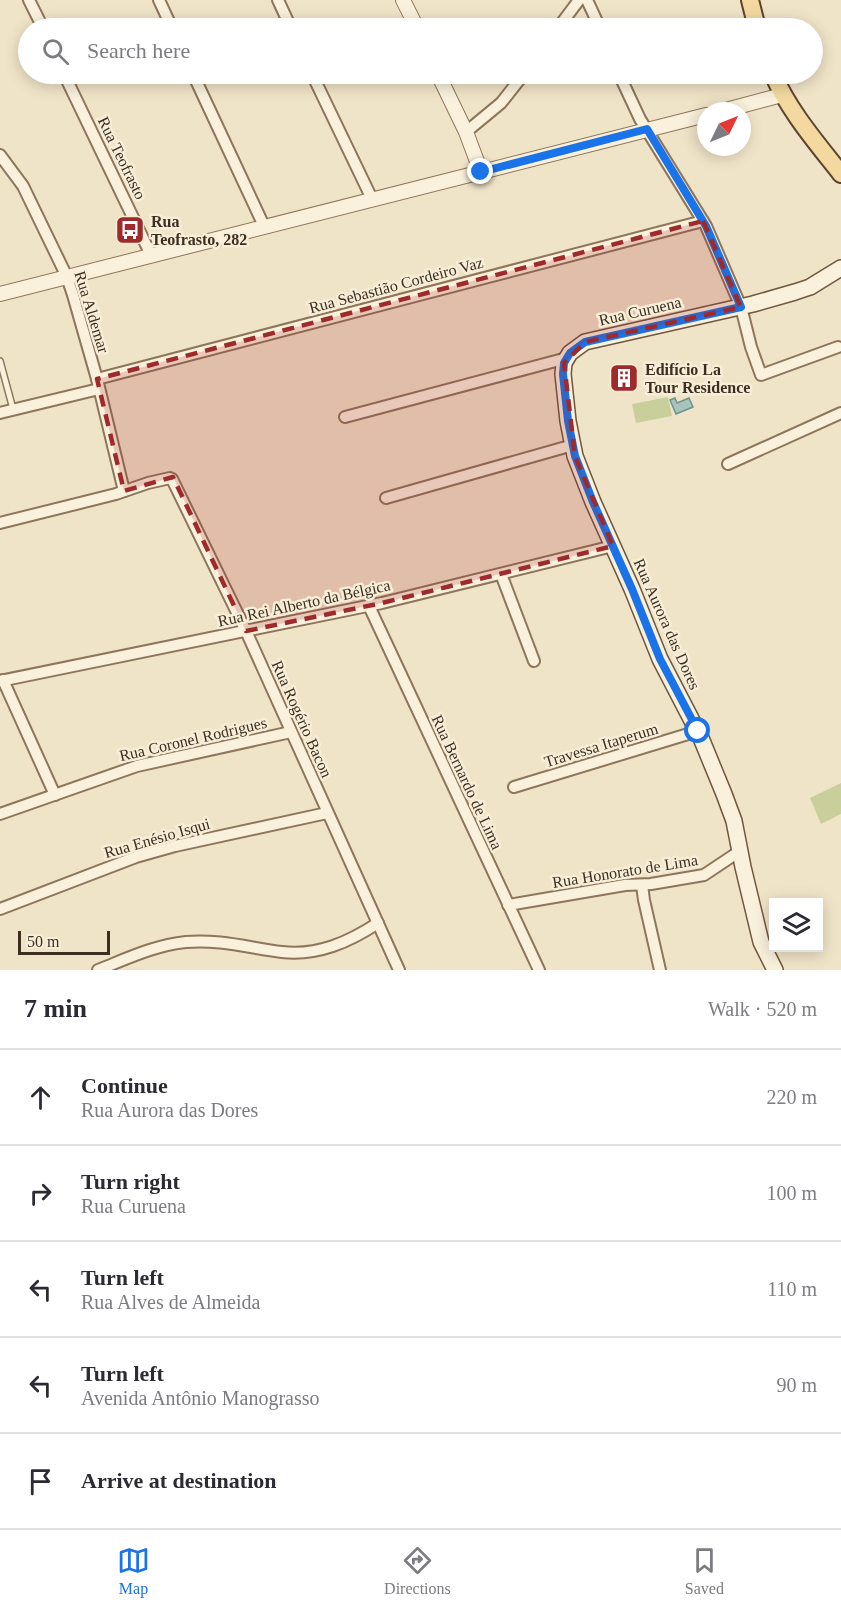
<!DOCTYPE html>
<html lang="en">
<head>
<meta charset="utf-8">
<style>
  body { margin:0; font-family:"Times New Roman",serif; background:#f2f2f3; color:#2b2b33 }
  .controls { position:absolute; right:18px; bottom:18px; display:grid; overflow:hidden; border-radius:0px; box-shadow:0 3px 15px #0003 }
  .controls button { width:54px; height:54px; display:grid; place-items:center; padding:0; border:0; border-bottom:2px solid #e1e1e2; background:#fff; color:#2b2b33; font:30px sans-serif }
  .compass { position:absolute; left:697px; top:102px; width:54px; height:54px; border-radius:50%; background:#fff; box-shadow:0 3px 15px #0003; rotate:47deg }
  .scale { position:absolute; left:18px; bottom:15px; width:92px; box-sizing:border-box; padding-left:6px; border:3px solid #3d2e20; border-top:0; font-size:16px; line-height:21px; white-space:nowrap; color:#3d2e20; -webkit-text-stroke:4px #f7eed8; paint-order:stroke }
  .stop { position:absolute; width:18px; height:18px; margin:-14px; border:4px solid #1a73e8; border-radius:50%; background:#fff }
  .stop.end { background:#1a73e8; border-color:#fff; box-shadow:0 2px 6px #0008 }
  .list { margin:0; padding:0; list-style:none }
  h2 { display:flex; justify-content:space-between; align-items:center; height:78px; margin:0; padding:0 24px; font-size:26px }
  h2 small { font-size:20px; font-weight:400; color:#7c7c81 }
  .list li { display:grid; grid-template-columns:39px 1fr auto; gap:18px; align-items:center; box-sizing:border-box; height:96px; padding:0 24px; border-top:2px solid #e1e1e2 }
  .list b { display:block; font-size:22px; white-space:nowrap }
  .list p { margin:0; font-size:20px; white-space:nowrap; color:#7c7c81 }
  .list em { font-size:20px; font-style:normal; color:#7c7c81 }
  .icon { flex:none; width:33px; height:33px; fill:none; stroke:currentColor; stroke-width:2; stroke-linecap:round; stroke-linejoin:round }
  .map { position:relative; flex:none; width:841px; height:970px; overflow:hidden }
  .search { position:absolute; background:#fff; box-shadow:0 3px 15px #0003; left:18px; right:18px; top:18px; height:66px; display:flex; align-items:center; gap:15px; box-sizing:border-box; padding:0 21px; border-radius:33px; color:#7c7c81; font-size:22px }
  .sheet { height:558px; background:#fff }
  nav { display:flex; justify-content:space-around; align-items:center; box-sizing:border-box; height:84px; border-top:2px solid #e1e1e2; background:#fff; font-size:16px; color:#7c7c81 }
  nav a { display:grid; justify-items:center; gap:3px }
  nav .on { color:#1a73e8 }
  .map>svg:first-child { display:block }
  .green { fill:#c9cf9b }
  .water { fill:#a9c4bc; stroke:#6f938a; stroke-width:1.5 }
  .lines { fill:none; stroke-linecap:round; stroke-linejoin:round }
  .service-casing { stroke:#8d765c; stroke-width:8 }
  .minor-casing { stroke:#8d765c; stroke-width:14 }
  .tertiary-casing { stroke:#8d765c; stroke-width:16 }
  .secondary-casing { stroke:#6f573f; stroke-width:18 }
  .primary-casing { stroke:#5b4430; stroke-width:20 }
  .service { stroke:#faf1dc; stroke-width:5 }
  .minor { stroke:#faf1dc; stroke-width:10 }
  .tertiary { stroke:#faf1dc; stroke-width:14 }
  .secondary { stroke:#faf1dc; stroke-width:15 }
  .primary { stroke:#f3d9a0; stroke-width:16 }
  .route { stroke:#1a73e8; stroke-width:8 }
  .marked { fill:#9e2a2b; fill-opacity:0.2; stroke:#9e2a2b; stroke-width:4.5; stroke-dasharray:12 8; stroke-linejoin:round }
  .labels { text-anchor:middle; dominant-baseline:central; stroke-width:5; stroke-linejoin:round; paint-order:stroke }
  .street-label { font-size:16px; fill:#3d2e20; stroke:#f7eed8 }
  .poi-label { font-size:16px; font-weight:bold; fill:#3d2e20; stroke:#f7eed8; text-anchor:start }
</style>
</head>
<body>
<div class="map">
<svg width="841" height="970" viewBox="0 0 841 970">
  <rect width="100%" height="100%" fill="#f0e4c8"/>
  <g class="green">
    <polygon points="668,397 672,416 636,423 632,404"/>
    <polygon points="841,783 841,814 821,824 810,798"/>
  </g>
  <polygon class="water" points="675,398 677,403 689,398 693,407 676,414 670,400"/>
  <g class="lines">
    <g class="service-casing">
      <polyline id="service" points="0,361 13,409"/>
    </g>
    <g class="minor-casing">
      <g id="minor">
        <polyline points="29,0 43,28"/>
        <polyline points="159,0 172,28"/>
        <polyline points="278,0 291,28"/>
        <polyline points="587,0 600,28"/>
        <polyline points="558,28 579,0"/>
        <polyline points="64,74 151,255"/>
        <polyline points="193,74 264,226"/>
        <polyline points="312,74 372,199"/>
        <polyline points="619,74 640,119 706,226 741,307 751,347 761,375 838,347"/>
        <polyline points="466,132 501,103 524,74"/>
        <polyline points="0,155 23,186 67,277 73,295 97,379 124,491"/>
        <polyline points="97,379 703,221"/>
        <polyline points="0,413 99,389"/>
        <polyline points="345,417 567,358"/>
        <polyline points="728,464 841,413"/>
        <polyline points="386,498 573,445"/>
        <polyline points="0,523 116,494 148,483 170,478 172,479 246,631 399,970"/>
        <polyline points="501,574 534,661"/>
        <polyline points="369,606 539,970"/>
        <polyline points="3,680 55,795"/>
        <polyline points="0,681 382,603 613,546"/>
        <polyline points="514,787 698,731"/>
        <polyline points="0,814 137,766 291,732"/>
        <polyline points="642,885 644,900 660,970"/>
        <polyline points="508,905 625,885 651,884 704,875 740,851"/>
        <polyline points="0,909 136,857 175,846 327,813"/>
        <path d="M98 970C126 959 155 945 186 942 219 939 250 948 282 952 318 956 349 942 378 923"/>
      </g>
    </g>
    <g class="tertiary-casing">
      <g id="tertiary">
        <polyline points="403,0 417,28"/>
        <polyline points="438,74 466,132 481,172"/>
        <polyline points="722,111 782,95"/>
        <polyline points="0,294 706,115"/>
      </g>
    </g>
    <g class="secondary-casing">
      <polyline id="secondary" points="775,970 761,942 743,867 734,821 724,794 701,738 660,659 632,589 593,502 575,456 568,421 563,374 564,363 570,353 585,342 753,304 795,292 810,287 841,268"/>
    </g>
    <g class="primary-casing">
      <g id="primary">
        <polyline points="750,0 757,28"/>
        <path d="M773 74C789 111 816 142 841 174"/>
      </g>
    </g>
    <use href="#service" class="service"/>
    <use href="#minor" class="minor"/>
    <use href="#tertiary" class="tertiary"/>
    <use href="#secondary" class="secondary"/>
    <use href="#primary" class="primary"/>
  </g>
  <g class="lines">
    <polyline class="route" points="481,172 647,129 706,226 741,307 585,342 570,353 564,363 563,374 568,421 575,456 593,502 632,589 660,659 698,731"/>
  </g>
  <path class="marked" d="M703 221 741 307 585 342 564 363 575 456 613 546 382 603 246 631 173 477 124 491 97 379Z"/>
  <defs>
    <g id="bus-square" transform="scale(1.5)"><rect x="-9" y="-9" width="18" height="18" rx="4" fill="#9e2a2b" stroke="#f7eed8"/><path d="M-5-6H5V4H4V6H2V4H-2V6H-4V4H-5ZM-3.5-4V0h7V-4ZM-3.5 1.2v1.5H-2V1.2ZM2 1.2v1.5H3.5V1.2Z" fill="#fff"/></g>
    <g id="building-square" transform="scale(1.5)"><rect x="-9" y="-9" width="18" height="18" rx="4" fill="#9e2a2b" stroke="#f7eed8"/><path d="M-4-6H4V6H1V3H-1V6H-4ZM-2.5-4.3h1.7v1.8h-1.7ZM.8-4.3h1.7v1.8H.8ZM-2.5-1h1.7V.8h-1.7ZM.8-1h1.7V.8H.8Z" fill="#fff"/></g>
  </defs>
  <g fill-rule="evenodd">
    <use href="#bus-square" x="130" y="230"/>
    <use href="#building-square" x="624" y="378"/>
  </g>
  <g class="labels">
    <g class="street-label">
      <text transform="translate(122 158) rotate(64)">Rua Teofrasto</text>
      <text transform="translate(396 285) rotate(-15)">Rua Sebastião Cordeiro Vaz</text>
      <text transform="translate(640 311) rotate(-13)">Rua Curuena</text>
      <text transform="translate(92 312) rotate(73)">Rua Aldemar</text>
      <text transform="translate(304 603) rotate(-12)">Rua Rei Alberto da Bélgica</text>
      <text transform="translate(667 624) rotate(66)">Rua Aurora das Dores</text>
      <text transform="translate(302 719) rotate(66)">Rua Rogério Bacon</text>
      <text transform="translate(193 739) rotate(-13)">Rua Coronel Rodrigues</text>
      <text transform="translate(601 745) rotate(-17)">Travessa Itaperum</text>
      <text transform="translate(467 782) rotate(65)">Rua Bernardo de Lima</text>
      <text transform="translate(157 838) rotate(-16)">Rua Enésio Isqui</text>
      <text transform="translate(625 871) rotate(-9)">Rua Honorato de Lima</text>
    </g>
    <g class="poi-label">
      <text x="151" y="221">Rua<tspan x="151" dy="18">Teofrasto, 282</tspan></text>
      <text x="645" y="369">Edifício La<tspan x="645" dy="18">Tour Residence</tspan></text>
    </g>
  </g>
</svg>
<div class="controls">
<button><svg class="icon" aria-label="layers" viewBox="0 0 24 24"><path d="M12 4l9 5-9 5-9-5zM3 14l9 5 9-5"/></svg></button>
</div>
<svg class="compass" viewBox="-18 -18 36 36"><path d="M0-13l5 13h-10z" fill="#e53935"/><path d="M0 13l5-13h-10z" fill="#7c7c81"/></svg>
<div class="scale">50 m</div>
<div class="stop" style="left:698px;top:731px"></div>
<div class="stop end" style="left:481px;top:172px"></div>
<div class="search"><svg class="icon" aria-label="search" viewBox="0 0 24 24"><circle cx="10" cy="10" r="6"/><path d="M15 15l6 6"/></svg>Search here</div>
</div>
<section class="sheet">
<h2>7 min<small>Walk · 520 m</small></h2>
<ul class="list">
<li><svg class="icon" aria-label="ahead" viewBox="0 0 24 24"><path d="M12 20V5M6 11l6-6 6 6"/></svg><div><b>Continue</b><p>Rua Aurora das Dores</p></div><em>220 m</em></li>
<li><svg class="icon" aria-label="right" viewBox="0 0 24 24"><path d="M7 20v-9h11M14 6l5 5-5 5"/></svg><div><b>Turn right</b><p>Rua Curuena</p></div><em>100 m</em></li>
<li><svg class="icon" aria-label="left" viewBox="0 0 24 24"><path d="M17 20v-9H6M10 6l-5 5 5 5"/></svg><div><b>Turn left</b><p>Rua Alves de Almeida</p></div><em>110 m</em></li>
<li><svg class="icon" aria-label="left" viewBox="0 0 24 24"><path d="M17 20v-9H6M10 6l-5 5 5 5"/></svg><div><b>Turn left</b><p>Avenida Antônio Manograsso</p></div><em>90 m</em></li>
<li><svg class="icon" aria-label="arrive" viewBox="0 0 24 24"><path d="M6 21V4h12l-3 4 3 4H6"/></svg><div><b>Arrive at destination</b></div></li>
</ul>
</section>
<nav>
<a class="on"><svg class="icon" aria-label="map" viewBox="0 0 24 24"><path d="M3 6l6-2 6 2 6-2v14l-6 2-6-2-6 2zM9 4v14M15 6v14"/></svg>Map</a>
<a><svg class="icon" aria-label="directions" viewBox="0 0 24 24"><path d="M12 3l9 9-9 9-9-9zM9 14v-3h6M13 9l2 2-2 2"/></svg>Directions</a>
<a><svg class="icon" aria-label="saved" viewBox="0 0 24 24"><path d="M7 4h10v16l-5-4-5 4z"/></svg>Saved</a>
</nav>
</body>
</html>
